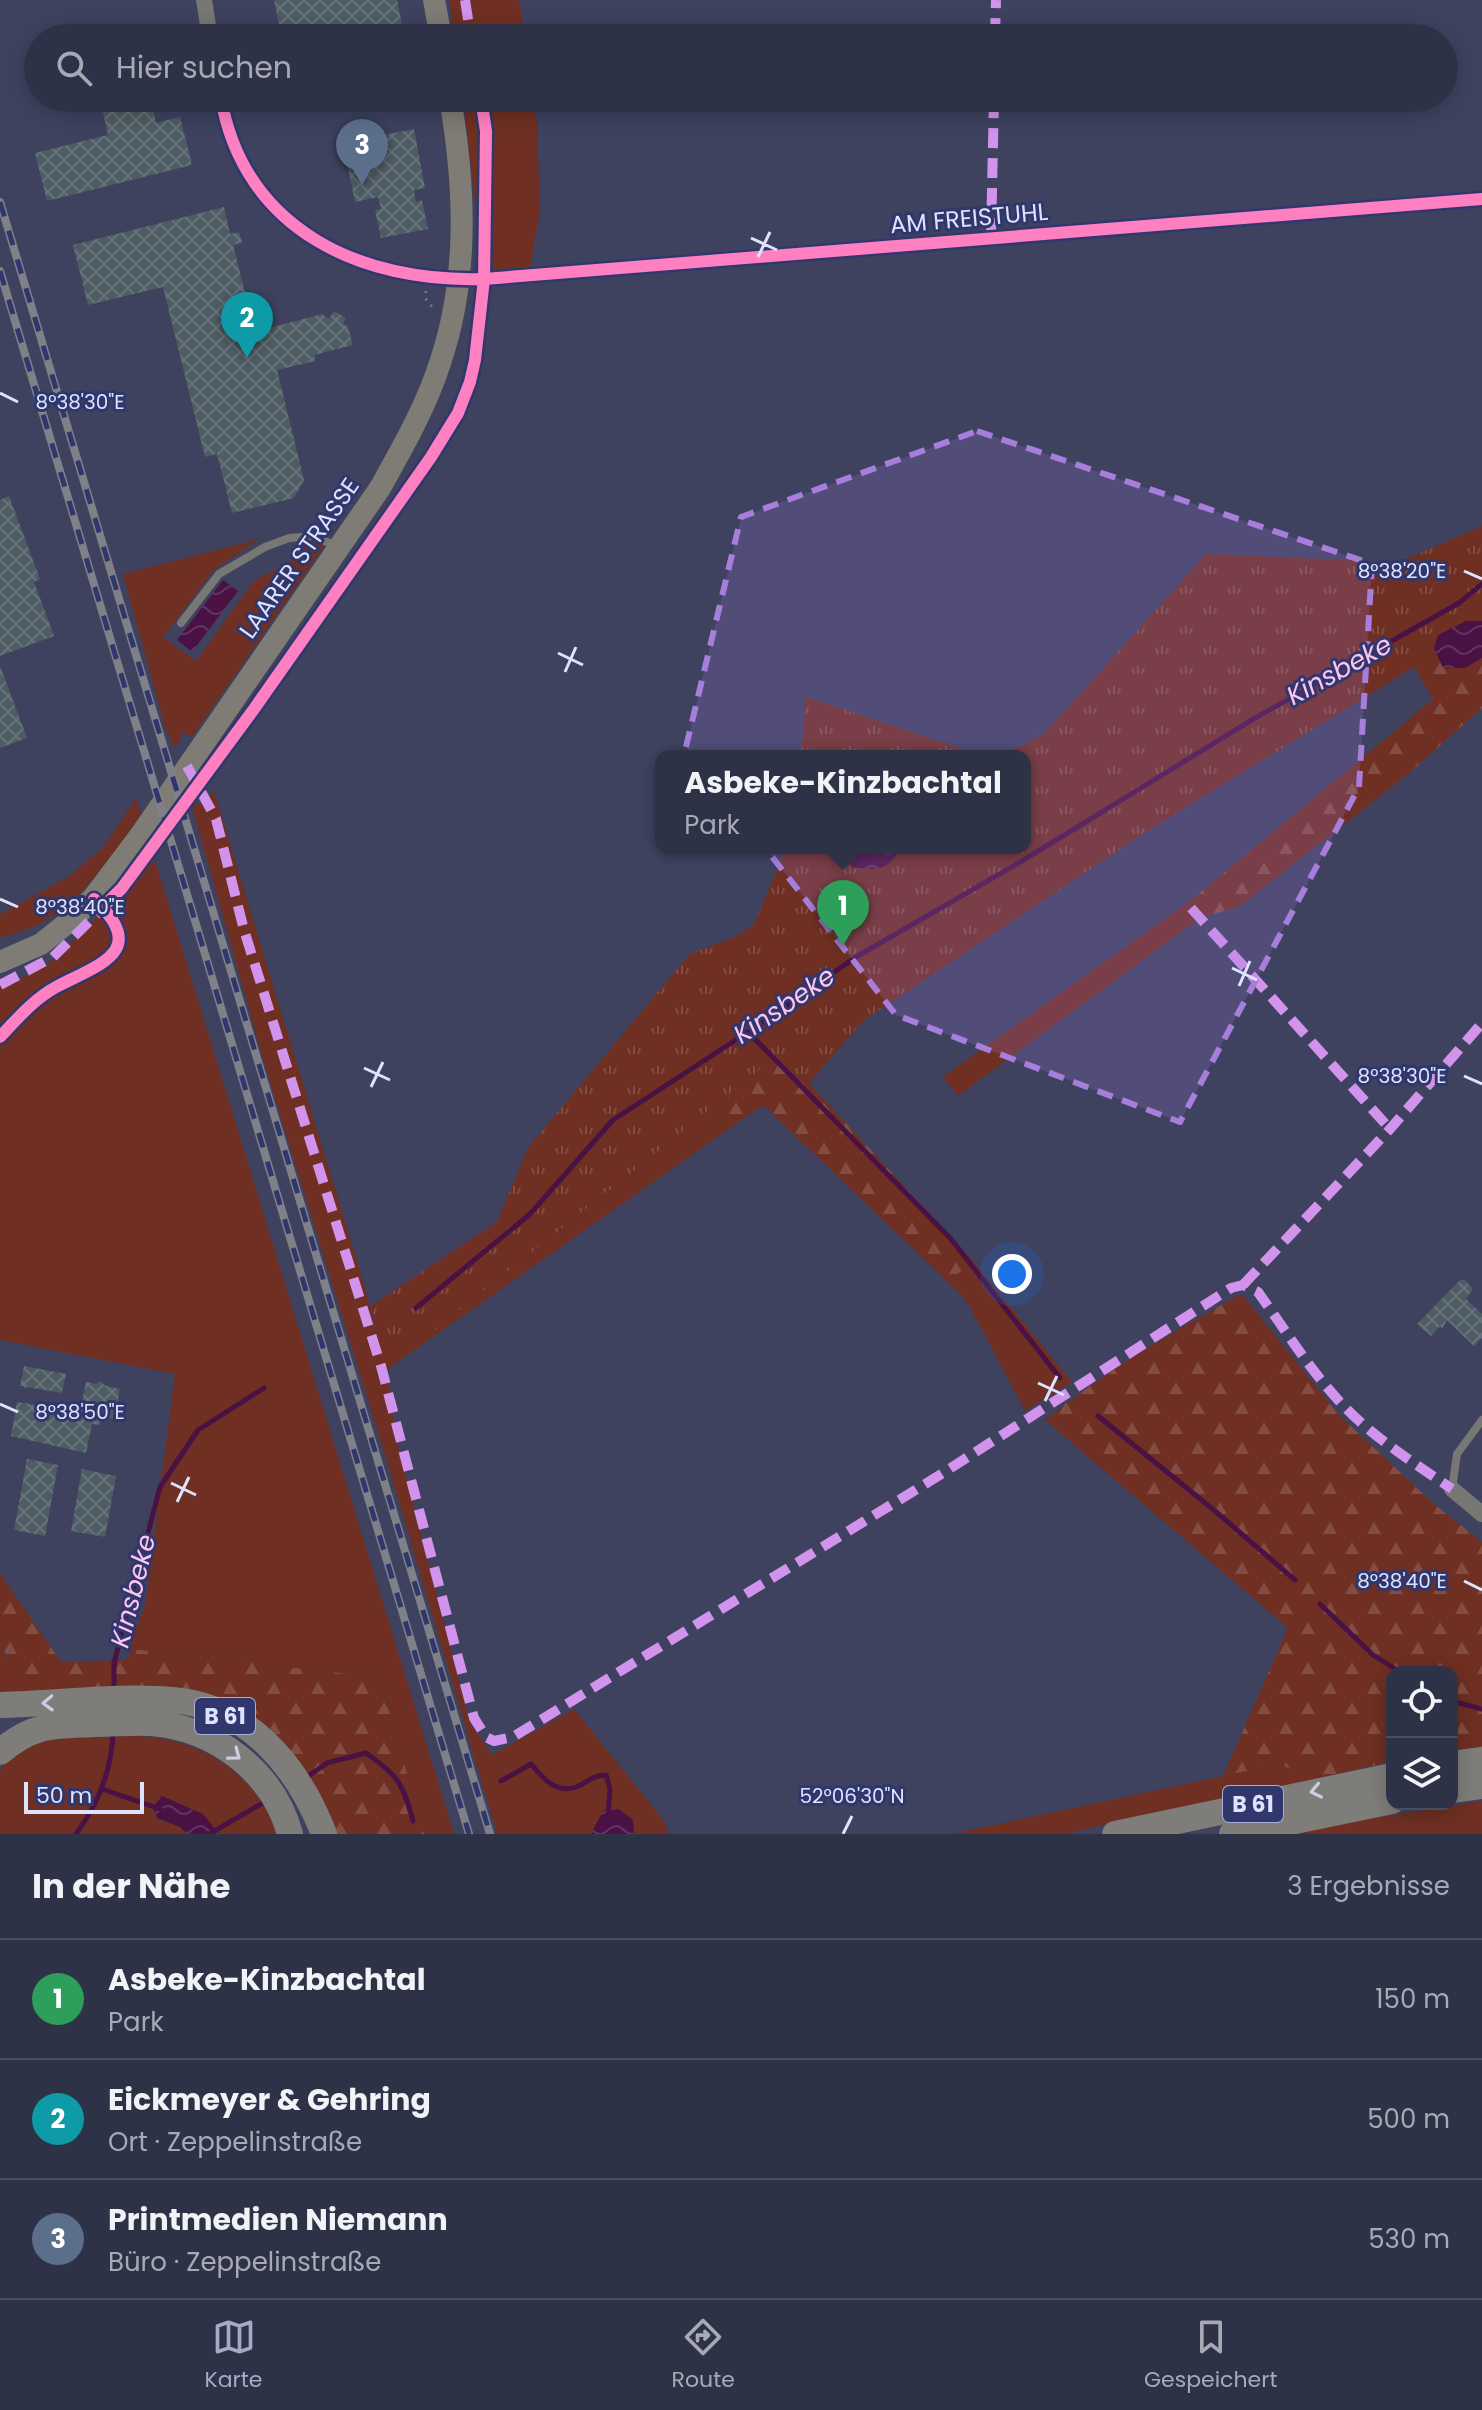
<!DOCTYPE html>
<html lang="de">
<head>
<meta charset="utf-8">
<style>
  body { margin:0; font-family:Poppins,sans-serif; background:#363a4e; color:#f1f3f6 }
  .controls { position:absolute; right:24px; bottom:24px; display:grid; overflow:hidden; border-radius:16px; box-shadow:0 4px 20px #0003 }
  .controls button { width:72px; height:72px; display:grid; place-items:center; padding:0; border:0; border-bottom:2px solid #494d60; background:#2e3247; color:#f1f3f6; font:40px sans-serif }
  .scale { position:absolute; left:24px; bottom:20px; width:120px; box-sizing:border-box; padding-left:8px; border:4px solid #dde3fe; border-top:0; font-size:22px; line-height:28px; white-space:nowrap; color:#dde3fe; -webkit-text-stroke:6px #30376d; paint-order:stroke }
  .you { position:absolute; left:1012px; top:1274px; width:28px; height:28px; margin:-20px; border:6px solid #fff; border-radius:50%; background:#1a73e8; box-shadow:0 0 0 12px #1a73e833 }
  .badge { display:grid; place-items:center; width:52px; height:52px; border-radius:50%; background:#a5abc6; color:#fff; font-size:26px; font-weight:700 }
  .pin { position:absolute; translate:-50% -66px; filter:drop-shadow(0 2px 4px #0008) }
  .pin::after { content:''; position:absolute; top:42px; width:28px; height:24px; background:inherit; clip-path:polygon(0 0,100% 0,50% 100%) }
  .popup { position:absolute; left:655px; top:750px; width:376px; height:104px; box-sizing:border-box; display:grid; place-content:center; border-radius:16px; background:#2e3247; filter:drop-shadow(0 2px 6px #0005); font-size:26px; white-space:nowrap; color:#a7aab4 }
  .popup b { font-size:30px; color:#f1f3f6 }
  .popup::after { content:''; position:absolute; left:50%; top:100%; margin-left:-16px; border:16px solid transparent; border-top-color:#2e3247 }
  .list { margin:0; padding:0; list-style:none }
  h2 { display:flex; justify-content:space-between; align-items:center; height:104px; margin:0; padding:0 32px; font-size:34px }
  h2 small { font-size:26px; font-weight:400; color:#a7aab4 }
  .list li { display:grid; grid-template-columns:52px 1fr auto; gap:24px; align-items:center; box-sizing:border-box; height:120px; padding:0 32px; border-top:2px solid #494d60 }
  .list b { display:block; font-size:30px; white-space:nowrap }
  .list p { margin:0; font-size:26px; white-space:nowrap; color:#a7aab4 }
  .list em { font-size:26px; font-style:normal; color:#a7aab4 }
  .icon { flex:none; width:44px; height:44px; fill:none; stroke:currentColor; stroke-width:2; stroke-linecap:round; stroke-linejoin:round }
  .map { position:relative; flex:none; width:1482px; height:1834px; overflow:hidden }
  .search { position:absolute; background:#2e3247; box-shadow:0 4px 20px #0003; left:24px; right:24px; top:24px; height:88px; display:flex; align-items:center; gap:20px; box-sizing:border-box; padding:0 28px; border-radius:44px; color:#a7aab4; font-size:30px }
  .sheet { height:464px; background:#2e3247 }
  nav { display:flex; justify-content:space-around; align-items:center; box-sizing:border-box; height:112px; border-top:2px solid #494d60; background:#2e3247; font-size:22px; color:#a7aab4 }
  nav a { display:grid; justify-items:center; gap:4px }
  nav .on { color:#a5abc6 }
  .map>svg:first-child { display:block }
  .grass { fill:#6f2f22 }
  .forest { fill:url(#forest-firs) }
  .park { fill:url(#park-tufts) }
  .water { fill:url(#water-waves) }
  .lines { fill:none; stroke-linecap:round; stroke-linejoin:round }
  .stream { stroke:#491144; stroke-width:5 }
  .building { fill:url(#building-cross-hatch) }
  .path { stroke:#76777b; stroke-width:3; stroke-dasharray:2 6; stroke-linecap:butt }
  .service { stroke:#777774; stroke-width:8 }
  .minor { stroke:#777774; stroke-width:16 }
  .secondary { stroke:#7e7c75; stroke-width:22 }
  .trunk { stroke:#7e7d7a; stroke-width:26 }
  .rail-casing { stroke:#808188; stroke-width:8 }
  .rail { stroke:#30376d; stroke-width:5; stroke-dasharray:15; stroke-linecap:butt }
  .quiet { stroke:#d193ec; stroke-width:10; stroke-dasharray:20 10; stroke-linecap:butt }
  .cycleway-casing { stroke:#30376d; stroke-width:17 }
  .cycleway { stroke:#ff80c0; stroke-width:12 }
  .oneway { stroke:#cacfe4 }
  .marked { fill:#a77edb; fill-opacity:0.2; stroke:#a77edb; stroke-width:6; stroke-dasharray:16 10; stroke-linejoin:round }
  .ticks { fill:none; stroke:#dde3fe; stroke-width:3 }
  .labels { text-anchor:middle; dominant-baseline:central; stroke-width:6; stroke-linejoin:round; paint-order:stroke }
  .shield { fill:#30376d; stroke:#a9afd2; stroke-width:2 }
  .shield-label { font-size:22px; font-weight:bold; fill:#dde3fe }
  .street-label { font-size:24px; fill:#dde3fe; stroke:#30376d }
  .water-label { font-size:26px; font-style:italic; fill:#ffc5f0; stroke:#30376d }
  .ticks-label { font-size:20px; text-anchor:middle; fill:#dde3fe; stroke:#30376d; stroke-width:6; stroke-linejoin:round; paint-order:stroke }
</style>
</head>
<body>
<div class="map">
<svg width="1482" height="1834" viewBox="0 0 1482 1834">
  <defs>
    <pattern id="forest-firs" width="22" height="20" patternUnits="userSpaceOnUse" patternTransform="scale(2)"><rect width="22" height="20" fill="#6f2f22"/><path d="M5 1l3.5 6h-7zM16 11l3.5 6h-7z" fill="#834d43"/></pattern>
    <pattern id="park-tufts" width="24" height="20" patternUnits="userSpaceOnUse" patternTransform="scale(2)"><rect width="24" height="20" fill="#6f2f22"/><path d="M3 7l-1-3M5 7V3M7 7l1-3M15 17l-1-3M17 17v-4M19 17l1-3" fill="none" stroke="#834d43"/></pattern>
    <pattern id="water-waves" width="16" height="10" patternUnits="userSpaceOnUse" patternTransform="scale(2)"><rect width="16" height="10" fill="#491144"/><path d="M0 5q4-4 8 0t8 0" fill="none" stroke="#633460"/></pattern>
    <pattern id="building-cross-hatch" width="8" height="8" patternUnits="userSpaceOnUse" patternTransform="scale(2)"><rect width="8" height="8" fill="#4e5c63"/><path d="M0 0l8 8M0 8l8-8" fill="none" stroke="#67737a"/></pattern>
  </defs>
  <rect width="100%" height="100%" fill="#3e425f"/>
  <g class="grass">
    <polygon points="449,0 519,0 525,38 454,38"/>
    <polygon points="463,98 534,98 537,122 540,210 530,268 477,271 478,229"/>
    <polygon points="308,526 329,539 192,737 184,732 175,749 166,730 123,574 259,539 214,570 163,637 196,661 254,581 289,563"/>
    <polygon points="214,791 364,1284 381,1348 700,1108 730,1128 386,1370 398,1445 470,1723 492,1755 574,1709 664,1821 669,1834 497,1834 386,1458 265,1066 191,803 195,802 201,805"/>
    <path d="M136 798 141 814C113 854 81 905 35 926 24 932 12 934 0 938V914L65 879 102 849Z"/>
    <polygon points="155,860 454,1834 424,1834 380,1678 131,1649 131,1638 145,1606 175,1374 0,1340 0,986 20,979 53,960"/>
    <polygon points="1190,901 1200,918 958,1096 943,1077"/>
    <polygon points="973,1261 1072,1382 1025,1411 966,1300 948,1282"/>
    <polygon points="0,1646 6,1657 65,1683 72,1691 5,1693 0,1691"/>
    <path d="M90 1737C112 1737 137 1734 159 1738 211 1746 261 1781 276 1834H219L203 1814 156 1818 180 1827 187 1834H0V1772L4 1762 36 1738Z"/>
    <polygon points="1279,1764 1303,1774 1336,1774 1063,1834 952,1834"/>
    <polygon points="1482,1801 1482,1834 1282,1834 1305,1829"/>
  </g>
  <g class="forest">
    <polygon points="1482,549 1482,708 1408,774 1240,906 1200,918 1190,901 1433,699 1406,653 775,1057 809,1083 973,1261 948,1282 763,1105 730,1128 699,1108 371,1306 497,1222 528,1148 690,954 733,938 754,925 786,848 1025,848"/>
    <path d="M1242 1294 1339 1415 1434 1504 1482 1542V1747L1452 1751V1672H1392V1761L1337 1774H1303L1279 1764 1223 1776 1288 1628 1045 1420C1106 1371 1173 1331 1242 1294Z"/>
    <polygon points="0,1573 61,1662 127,1660 131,1649 380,1678 424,1834 333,1834 255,1721 72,1691 65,1683 29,1684 0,1646"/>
  </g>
  <polygon class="park" points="1482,526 1482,644 1414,667 1144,833 863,1021 809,1083 774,1058 386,1369 371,1306 497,1222 528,1148 690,954 733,938 754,925 786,848 1025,848 1025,756 801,756 806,697 980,755 1020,747 1045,733 1206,554 1399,562"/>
  <g class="water">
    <polygon points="223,580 238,591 192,652 177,640"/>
    <polygon points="1466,621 1482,621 1482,658 1465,668 1443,668 1434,648 1438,635"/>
    <path d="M850 848H901C888 872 876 870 851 867Z"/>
    <polygon points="162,1796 203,1814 219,1834 187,1834 180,1827 157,1818 153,1807"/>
    <polygon points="619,1809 633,1820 634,1834 591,1834 603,1811"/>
  </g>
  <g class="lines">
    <g class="stream">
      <polyline points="748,1032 951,1239 1060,1378"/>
      <polyline points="416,1308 530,1214 613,1120 748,1032 856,957 1022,861 1255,718 1459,603 1482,584"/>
      <polyline points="1098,1416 1215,1511 1295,1580"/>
      <polyline points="1320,1604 1373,1655 1400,1672"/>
      <polyline points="114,1689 114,1663 160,1487 198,1430 264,1388"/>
      <polyline points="1452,1701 1482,1709"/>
      <path d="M304 1779 327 1763 366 1753C399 1776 403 1784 413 1821"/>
      <path d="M501 1781 531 1764C543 1778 555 1794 576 1787 589 1782 590 1776 606 1775L610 1789 608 1817"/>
      <polyline points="102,1789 160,1809"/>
      <polyline points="211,1833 268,1800"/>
      <path d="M76 1834C99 1803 112 1770 113 1731"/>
    </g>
  </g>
  <g class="building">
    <polygon points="274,0 397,0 405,38 246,38 280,29"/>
    <polygon points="151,100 156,123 180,117 192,165 47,201 35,153 108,135 103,112"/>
    <polygon points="414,129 425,188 414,190 416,202 422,200 428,229 381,238 375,210 381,209 378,197 355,202 343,143"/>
    <polygon points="224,207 230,234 239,232 242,243 233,245 255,332 322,314 329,319 334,311 346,318 343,324 348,327 353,345 314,355 315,361 277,370 304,480 294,498 232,513 217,454 205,457 163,287 88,305 73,245"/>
    <polygon points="9,496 40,579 34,582 54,636 0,656 0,500"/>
    <polygon points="0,666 27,738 0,748"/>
    <polygon points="1464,1279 1473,1289 1466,1299 1482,1314 1482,1338 1474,1346 1447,1320 1442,1329 1440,1326 1431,1336 1417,1324 1459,1281"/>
    <polygon points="24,1366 66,1374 62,1393 27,1387 24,1389 24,1386 20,1386"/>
    <polygon points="99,1381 106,1386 120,1389 114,1419 101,1417 100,1425 92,1424 86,1453 11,1436 17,1402 80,1412 86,1382 96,1384"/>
    <polygon points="27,1459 58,1465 45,1536 14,1530"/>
    <polygon points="82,1469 116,1476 105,1537 71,1531"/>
  </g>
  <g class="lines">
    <polyline class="path" points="426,291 425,298 433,308"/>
    <g class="service">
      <polyline points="181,623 219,574 265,547 289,538 314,536 338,547"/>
      <path d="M0 1037C17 1019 34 999 56 987 99 964 150 951 95 900"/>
      <polyline points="1452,1489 1457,1454 1482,1420"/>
    </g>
    <g class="minor">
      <polyline points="204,0 210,38"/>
      <path d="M221 98C244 230 361 283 484 279L1482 199"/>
      <polyline points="1452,1489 1482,1514"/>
    </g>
    <g class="secondary">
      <polyline points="434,0 441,38"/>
      <path d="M0 962 41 944 76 916 93 898 142 833 380 488C403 447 427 405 441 360 469 275 465 185 450 98"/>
    </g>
    <g class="trunk">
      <path d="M0 1705C57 1704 115 1695 172 1700 249 1706 298 1767 324 1834"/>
      <path d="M0 1752C34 1723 54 1726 96 1724 114 1724 133 1722 151 1723 216 1728 273 1772 290 1834"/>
      <polyline points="1452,1764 1482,1760"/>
      <polyline points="1452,1790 1482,1786"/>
      <polyline points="1115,1834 1392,1776"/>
      <polyline points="1232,1834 1392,1801"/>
    </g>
    <g class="rail-casing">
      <g id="rail">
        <polyline points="0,202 490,1834"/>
        <polyline points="0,271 469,1834"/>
      </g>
    </g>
    <use href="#rail" class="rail"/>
    <g class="quiet">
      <polyline points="465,0 471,38"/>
      <polyline points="995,38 996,0"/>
      <polyline points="991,238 994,98"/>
      <path d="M187 766 216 819 244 930 381 1366 474 1718 486 1737 494 1741 513 1737 943 1473 1231 1288 1243 1285 1258 1292C1291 1338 1322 1390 1366 1427 1393 1450 1423 1469 1452 1489"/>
      <polyline points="1191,908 1390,1129"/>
      <polyline points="0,985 53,957 107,904"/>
      <polyline points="1243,1285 1390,1129 1482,1023"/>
    </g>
    <g class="cycleway-casing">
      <g id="cycleway">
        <path d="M221 98C244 230 361 283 484 279L1482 199"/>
        <polyline points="103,907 122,888 254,709 431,457 458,413 470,382 475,360 484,279 486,131 481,98"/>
        <path d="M0 1037C17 1019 34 999 56 987 100 964 150 951 94 899"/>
      </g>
    </g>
    <use href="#cycleway" class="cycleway"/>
  </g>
  <defs><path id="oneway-chevron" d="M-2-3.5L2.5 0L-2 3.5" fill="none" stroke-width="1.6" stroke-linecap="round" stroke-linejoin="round" transform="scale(2)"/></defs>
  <g class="oneway">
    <use href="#oneway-chevron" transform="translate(48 1703) rotate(178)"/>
    <use href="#oneway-chevron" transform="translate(235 1755) rotate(37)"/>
    <use href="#oneway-chevron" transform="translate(1316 1791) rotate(168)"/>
  </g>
  <path class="marked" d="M977 431 1372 564 1359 787 1180 1122 896 1015 686 747 741 517Z"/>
  <path class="ticks" d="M751 238 777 250M758 257 770 232M0 393 18 402M1464 571 1482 579M558 653 583 665M565 672 576 647M0 899 18 907M1232 968 1257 980M1239 986 1250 961M364 1068 390 1080M1464 1076 1482 1084M371 1087 383 1062M1038 1383 1064 1395M1045 1401 1057 1376M0 1404 18 1412M171 1483 196 1495M177 1502 189 1477M1464 1581 1482 1590M843 1834 852 1816"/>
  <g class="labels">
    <g class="shield">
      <rect x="195" y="1698" width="60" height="36" rx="6"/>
      <rect x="1223" y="1786" width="60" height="36" rx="6"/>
    </g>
    <g class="shield-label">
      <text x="225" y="1716">B 61</text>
      <text x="1253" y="1804">B 61</text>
    </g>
    <g class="street-label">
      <text transform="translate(969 218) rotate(-5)">AM FREISTUHL</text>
      <text transform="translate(299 558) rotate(-55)">LAARER STRASSE</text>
    </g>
    <g class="water-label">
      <text transform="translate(1339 670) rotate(-29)">Kinsbeke</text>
      <text transform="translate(784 1005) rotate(-34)">Kinsbeke</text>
      <text transform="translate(133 1591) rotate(-76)">Kinsbeke</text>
    </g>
  </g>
  <g class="ticks-label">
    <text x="80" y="409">8°38'30"E</text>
    <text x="1402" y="578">8°38'20"E</text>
    <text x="80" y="914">8°38'40"E</text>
    <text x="1402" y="1083">8°38'30"E</text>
    <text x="80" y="1419">8°38'50"E</text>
    <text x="1402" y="1588">8°38'40"E</text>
    <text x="852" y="1803">52°06'30"N</text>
  </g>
</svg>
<div class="controls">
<button><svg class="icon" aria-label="locate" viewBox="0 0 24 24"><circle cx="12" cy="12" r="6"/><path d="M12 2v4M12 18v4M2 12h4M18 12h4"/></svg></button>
<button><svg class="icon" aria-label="layers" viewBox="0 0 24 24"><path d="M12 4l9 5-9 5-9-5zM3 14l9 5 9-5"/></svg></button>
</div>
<div class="scale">50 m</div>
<div class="you"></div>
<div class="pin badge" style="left:843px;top:946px;background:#2e9e5b">1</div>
<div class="popup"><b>Asbeke-Kinzbachtal</b>Park</div>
<div class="pin badge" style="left:247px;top:358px;background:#0f9aa8">2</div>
<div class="pin badge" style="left:362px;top:185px;background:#5c6f8a">3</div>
<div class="search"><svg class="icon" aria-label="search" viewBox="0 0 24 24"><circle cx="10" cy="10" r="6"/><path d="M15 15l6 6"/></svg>Hier suchen</div>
</div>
<section class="sheet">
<h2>In der Nähe<small>3 Ergebnisse</small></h2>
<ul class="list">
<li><span class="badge" style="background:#2e9e5b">1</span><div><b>Asbeke-Kinzbachtal</b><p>Park</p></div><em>150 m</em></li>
<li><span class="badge" style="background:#0f9aa8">2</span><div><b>Eickmeyer &amp; Gehring</b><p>Ort · Zeppelinstraße</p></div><em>500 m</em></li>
<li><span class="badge" style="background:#5c6f8a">3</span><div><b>Printmedien Niemann</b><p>Büro · Zeppelinstraße</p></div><em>530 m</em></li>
</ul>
</section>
<nav>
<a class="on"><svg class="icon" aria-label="map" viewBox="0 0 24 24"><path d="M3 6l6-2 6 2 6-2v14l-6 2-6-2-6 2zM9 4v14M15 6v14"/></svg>Karte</a>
<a><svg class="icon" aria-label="directions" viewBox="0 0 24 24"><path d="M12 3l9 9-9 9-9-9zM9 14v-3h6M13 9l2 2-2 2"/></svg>Route</a>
<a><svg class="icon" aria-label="saved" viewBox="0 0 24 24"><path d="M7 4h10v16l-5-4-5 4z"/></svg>Gespeichert</a>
</nav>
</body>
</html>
